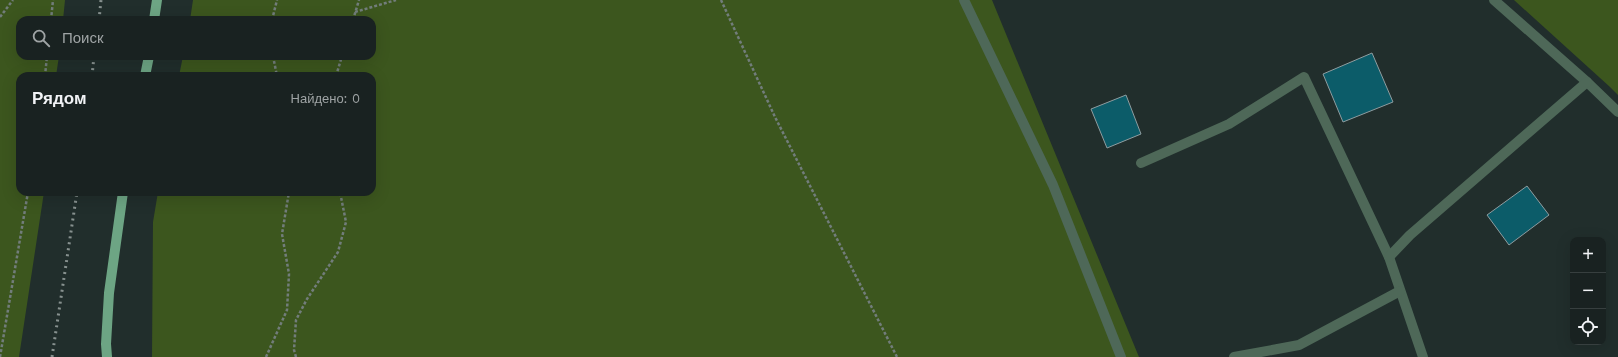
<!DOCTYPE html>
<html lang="ru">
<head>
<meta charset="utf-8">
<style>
  body { margin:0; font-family:"Work Sans",sans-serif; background:#222a2a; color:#f1f3f6 }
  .controls { position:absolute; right:12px; bottom:12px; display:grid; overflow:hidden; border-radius:8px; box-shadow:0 4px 16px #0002 }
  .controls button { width:36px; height:36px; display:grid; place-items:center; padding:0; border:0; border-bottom:1px solid #373f3f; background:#192221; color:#f1f3f6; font:20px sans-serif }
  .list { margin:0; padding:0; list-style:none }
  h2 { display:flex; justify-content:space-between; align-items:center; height:52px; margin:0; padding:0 16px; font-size:17px }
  h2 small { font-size:13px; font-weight:400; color:#9fa4a5 }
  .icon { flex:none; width:22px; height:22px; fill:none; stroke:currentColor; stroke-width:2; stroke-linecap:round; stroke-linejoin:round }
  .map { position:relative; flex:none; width:1618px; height:357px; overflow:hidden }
  .search { position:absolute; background:#192221; box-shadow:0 4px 16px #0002; left:16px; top:16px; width:360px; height:44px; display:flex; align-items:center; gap:10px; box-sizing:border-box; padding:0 14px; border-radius:12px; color:#9fa4a5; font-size:15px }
  .panel { position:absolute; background:#192221; box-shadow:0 4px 16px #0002; left:16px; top:72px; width:360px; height:124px; border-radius:12px }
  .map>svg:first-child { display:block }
  .green { fill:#3c561e }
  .building { fill:#0c5c69; stroke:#8f9da0 }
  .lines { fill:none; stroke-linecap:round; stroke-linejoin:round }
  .path { stroke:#727d7b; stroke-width:2.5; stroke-dasharray:3 2; stroke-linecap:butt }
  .minor { stroke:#4e6858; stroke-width:10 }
  .major { stroke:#6da584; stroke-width:10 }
  .rail { stroke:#87918f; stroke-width:3; stroke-dasharray:2 4; stroke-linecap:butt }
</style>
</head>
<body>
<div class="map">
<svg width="1618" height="357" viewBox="0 0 1618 357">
  <rect width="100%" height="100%" fill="#212e2c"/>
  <g class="green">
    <polygon points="0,0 65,0 63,20 20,20 20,56 59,56 56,76 20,76 20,192 44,192 19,357 0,357"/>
    <polygon points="193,0 992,0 1139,357 152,357 153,222 158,192 372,192 372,76 179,76 183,56 372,56 372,20 190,20"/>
    <polygon points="1514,0 1618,0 1618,95 1610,87"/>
  </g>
  <g class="building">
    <polygon points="1372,53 1393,102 1343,122 1323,74"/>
    <polygon points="1126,95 1141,134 1107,148 1091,109"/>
    <polygon points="1527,186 1549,215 1509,245 1487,215"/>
  </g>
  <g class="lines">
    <g class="path">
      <polyline points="721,0 775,117 897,357"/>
      <polyline points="355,12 396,0"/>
      <polyline points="0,17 13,0"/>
      <polyline points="51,20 53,0"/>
      <polyline points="272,20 277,0"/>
      <polyline points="353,20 359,0"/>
      <polyline points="273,56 277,76"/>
      <polyline points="45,76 47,56"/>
      <polyline points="336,76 342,56"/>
      <polyline points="0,357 28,192"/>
      <polyline points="266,357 287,310 289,274 282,234 289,192"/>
      <polyline points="296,357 294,350 296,320 307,299 338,252 346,222 340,192"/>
    </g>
    <g class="minor">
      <polyline points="964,0 1053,185 1121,357"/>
      <polyline points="1494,0 1587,82 1618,112"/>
      <polyline points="1141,163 1229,124 1304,77 1389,257 1423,357"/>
      <polyline points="1389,257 1410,235 1587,82"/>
      <polyline points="1234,357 1299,345 1400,291"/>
    </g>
    <g class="major">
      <polyline points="154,20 157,0"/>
      <polyline points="145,76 149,56"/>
      <polyline points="107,357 106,344 109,293 123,192"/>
    </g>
    <g class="rail">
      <polyline points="99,20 101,0"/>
      <polyline points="92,76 94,56"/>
      <polyline points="52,357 77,192"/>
    </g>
  </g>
</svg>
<div class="controls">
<button>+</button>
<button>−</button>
<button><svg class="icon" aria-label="locate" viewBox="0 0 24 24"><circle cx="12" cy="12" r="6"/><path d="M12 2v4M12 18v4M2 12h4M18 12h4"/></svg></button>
</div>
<div class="search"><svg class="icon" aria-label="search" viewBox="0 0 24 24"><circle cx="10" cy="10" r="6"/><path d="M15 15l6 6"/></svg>Поиск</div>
<section class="panel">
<h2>Рядом<small>Найдено: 0</small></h2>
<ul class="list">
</ul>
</section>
</div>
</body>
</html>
